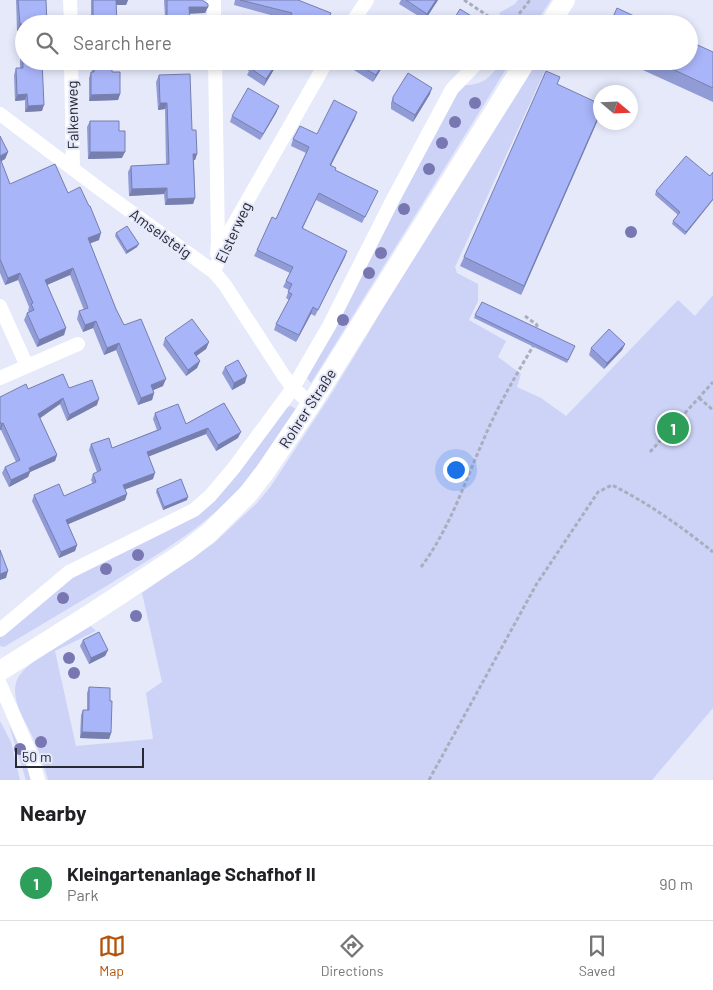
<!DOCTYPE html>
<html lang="en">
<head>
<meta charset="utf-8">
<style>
  body { margin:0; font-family:Barlow,sans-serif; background:#f2f2f2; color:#202124 }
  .compass { position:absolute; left:593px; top:85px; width:45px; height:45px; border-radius:50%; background:#fff; box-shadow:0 2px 8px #0003; rotate:109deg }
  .scale { position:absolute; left:15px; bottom:12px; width:129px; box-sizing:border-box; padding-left:5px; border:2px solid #272933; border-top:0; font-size:14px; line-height:18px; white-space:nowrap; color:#272933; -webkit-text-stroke:4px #e5e9fa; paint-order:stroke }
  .you { position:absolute; left:455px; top:469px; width:18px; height:18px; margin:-12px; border:4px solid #fff; border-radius:50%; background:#1a73e8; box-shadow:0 0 0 8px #1a73e833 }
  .badge { display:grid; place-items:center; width:32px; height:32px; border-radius:50%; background:#b45309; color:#fff; font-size:16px; font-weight:700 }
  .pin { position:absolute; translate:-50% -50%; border:2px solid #fff; box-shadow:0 1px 5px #0006 }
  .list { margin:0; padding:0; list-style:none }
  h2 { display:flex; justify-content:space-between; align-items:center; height:65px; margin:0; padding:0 20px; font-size:21px }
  h2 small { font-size:16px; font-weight:400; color:#757577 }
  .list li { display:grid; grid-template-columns:32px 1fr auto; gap:15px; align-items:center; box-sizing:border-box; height:75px; padding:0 20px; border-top:1px solid #e0e0e0 }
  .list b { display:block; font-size:19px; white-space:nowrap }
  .list p { margin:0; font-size:16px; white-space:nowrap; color:#757577 }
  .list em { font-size:16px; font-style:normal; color:#757577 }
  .icon { flex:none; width:28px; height:28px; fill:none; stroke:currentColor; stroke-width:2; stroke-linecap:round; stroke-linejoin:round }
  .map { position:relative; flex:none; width:713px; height:780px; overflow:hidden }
  .search { position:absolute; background:#fff; box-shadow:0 2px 8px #0003; left:15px; right:15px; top:15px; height:55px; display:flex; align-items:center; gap:12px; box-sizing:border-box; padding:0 18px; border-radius:28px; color:#757577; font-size:19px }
  .sheet { height:140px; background:#fff }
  nav { display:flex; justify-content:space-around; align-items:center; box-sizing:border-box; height:70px; border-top:1px solid #e0e0e0; background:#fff; font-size:14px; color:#757577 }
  nav a { display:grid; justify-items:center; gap:2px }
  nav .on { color:#b45309 }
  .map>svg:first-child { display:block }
  .green { fill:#ccd3f7 }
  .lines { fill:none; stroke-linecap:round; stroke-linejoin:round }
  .path { stroke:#a9adbc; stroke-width:3; stroke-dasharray:4 2.5; stroke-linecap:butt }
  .minor { stroke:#fff; stroke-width:14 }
  .secondary { stroke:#fff; stroke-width:20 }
  .tree { fill:#7977b2 }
  .wall { fill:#919cd6 }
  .shaded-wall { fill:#767fae }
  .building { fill:#a9b5f9; stroke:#767fae }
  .labels { text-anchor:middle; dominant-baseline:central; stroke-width:4; stroke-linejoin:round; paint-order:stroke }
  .street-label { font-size:15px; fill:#272933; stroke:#e5e9fa }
</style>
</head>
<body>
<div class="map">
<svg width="713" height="780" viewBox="0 0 713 780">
  <rect width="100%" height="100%" fill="#e5e9fa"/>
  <g class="green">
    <polygon points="518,0 551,0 535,24 507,24 499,13 515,4"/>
    <path d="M502 61H511L311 383 306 377 461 85C483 86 490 78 502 61Z"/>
    <path d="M537 61H543L547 66 455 267 457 273 478 284V301L469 320 506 341 498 357 521 374 517 387 541 398 566 416 678 300 695 316 713 295V708L652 780H48C44 766 40 753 34 740 27 723 11 702 16 683 20 663 74 637 91 626L96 631 55 651 76 746 153 739 146 693 162 682 142 593 214 543 257 503 271 486 330 396 366 337 392 292Z"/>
    <path d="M291 406 296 409C277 440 256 472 231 498 196 532 154 557 113 582 77 604 40 625 4 647L0 646V636L73 575 176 526 285 408Z"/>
    <polygon points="0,721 11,742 20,780 0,780"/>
    <polygon points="9,725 24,756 31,780 26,780"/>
  </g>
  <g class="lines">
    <g class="path">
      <polyline points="464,0 500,24"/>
      <polyline points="511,24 530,0"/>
      <polyline points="525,316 537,325 536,332"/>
      <polyline points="699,398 713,410"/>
      <polyline points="650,452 713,382"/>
      <path d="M421 567C449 530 464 484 483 441 497 407 516 375 535 343"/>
      <path d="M429 780 536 585 598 492 612 485C648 503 682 527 713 552"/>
    </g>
    <g class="minor">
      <polyline points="70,0 71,24"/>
      <polyline points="214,0 214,24"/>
      <polyline points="351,24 367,0"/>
      <polyline points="71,61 73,169"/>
      <polyline points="215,61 218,242 217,254"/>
      <polyline points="0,114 105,193 214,272 225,285 284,376 293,388 311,404"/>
      <polyline points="214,272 230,231 327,61"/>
      <polyline points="0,306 27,366"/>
      <polyline points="0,378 78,344"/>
      <polyline points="0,630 69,572 194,510 210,496 233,469 293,388 329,326 392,201 452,89 479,61"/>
      <polyline points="0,684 31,755 38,780"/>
    </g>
    <g class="secondary">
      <polyline points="550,24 565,0"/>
      <polyline points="0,671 92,613 186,551 209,533 248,494 265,472 311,404 526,61"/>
    </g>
  </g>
  <g class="tree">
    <circle cx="475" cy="103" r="6"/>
    <circle cx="455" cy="122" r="6"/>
    <circle cx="442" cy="143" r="6"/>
    <circle cx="429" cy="169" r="6"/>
    <circle cx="404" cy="209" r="6"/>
    <circle cx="631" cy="232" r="6"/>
    <circle cx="381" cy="253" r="6"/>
    <circle cx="369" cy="273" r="6"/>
    <circle cx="343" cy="320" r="6"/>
    <circle cx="138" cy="555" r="6"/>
    <circle cx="106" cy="569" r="6"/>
    <circle cx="63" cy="598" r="6"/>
    <circle cx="136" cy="616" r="6"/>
    <circle cx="69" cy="658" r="6"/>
    <circle cx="74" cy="673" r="6"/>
    <circle cx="41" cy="742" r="6"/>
    <circle cx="20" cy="749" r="6"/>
  </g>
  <g class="wall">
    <polygon points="16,0 46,0 45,62 42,62 42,111 25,112 25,100 15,101 14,75 16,68 20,68 20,30 17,31"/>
    <polygon points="91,0 128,0 126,5 116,5 117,24 89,24 90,20 91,20"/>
    <polygon points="164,0 202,0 208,7 205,13 189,13 190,24 160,24 162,18 165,18"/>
    <polygon points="235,0 298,0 289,20 234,5"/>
    <polygon points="401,0 438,0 425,20 399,4"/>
    <polygon points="713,52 713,102 623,61 689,61"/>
    <polygon points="91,61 112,61 112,72 120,94 118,100 89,101 89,78 91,72 92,72"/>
    <polygon points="234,61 279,61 264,86 247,75 249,71"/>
    <polygon points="351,61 386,61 373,82 349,67"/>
    <polygon points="159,75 192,130 197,154 195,160 194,160 195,198 193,204 165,205 164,194 129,196 128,172 131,166 166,165 165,109 158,110 156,82"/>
    <polygon points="557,84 600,113 600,115 521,295 460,266 464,257"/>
    <polygon points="430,94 413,122 391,109 391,103 393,97"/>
    <polygon points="279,106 276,113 260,140 230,122 232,116"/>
    <polygon points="355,118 331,165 335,170 378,191 362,223 316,200 303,228 345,257 315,316 311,314 296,342 274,330 276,324 289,300 286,298 289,290 283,287 290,273 254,256 257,250 276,219 306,153 291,146 293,139 317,134"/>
    <polygon points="90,121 119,131 122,158 88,159 87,127"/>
    <polygon points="0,136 8,152 5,159 1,161 10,184 68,193 99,240 90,243 116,309 124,325 163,386 153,390 154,393 152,400 138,405 116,350 104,355 93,328 83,332 77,319 79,311 84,310 70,275 47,285 66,328 64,335 37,347 24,320 27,313 29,312 28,311 29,307 18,280 5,285 0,273"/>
    <polygon points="710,176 685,235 672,224 673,221 678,215 655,195 656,191"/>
    <polygon points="116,233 137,247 126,254 115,236"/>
    <polygon points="475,315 575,346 567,363 474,318"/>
    <polygon points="165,338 209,342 206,349 196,356 200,361 197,368 186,376 163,345"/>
    <polygon points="625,344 622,350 604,369 589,355 591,348"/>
    <polygon points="225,367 245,383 232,390 222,373"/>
    <polygon points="69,388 97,405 67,421 60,404 40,418 57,455 55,461 30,472 28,477 9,487 2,473 5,467 16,462 1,430 0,430 0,397 28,389"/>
    <polygon points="224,403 238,438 216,451 206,434 149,456 153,479 125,489 127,494 125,500 68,524 77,545 75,551 59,558 32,501 34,495 64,496 93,484 91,480 93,474 97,472 89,450 91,444 112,448 157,430 153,419 155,413 186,424"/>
    <polygon points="157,489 187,500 163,510 156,492"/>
    <polygon points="83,640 108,650 105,656 89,664 80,646"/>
    <polygon points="89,687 110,701 111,733 109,739 80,738 81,715 83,710 87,710 87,693"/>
  </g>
  <g class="shaded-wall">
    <polygon points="115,0 128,0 126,5 113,5"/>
    <polygon points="436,0 438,0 425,20 427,14"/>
    <polygon points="189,7 208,7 205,13 187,14"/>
    <polygon points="20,24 22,24 20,30 17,31"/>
    <polygon points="278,61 279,61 264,86 266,79"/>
    <polygon points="384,61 386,61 373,82 376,75"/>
    <polygon points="432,88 430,94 413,122 415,115"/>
    <polygon points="27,94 25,100 15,101 17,95"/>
    <polygon points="120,94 118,100 89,101 91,95"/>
    <polygon points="160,103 167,103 165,109 158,110"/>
    <polygon points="44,105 42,111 25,112 28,106"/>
    <polygon points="279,106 276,113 260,140 263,134"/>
    <polygon points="357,112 355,118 328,171 330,165"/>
    <polygon points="600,113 600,115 521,295 524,286"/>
    <polygon points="8,152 5,159 0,162 0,156"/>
    <polygon points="90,152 125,152 122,158 88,159"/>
    <polygon points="193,154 197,154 195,160 191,160"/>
    <polygon points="167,188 164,194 129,196 132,189"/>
    <polygon points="195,198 193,204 165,205 167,199"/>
    <polygon points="713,199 713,200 685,235 686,232"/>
    <polygon points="101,233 99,240 86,245 88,238"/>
    <polygon points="139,244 137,247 126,254 127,251"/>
    <polygon points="347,251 345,257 315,316 318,310"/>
    <polygon points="73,268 70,275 42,287 45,280"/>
    <polygon points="20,273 18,280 5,285 8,278"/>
    <polygon points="313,307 311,314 296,342 299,335"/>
    <polygon points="96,321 93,328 83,332 85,325"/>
    <polygon points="66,328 64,335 37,347 39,340"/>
    <polygon points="209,342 206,349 191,360 194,353"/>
    <polygon points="119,343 116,350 104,355 107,348"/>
    <polygon points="625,344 622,350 604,369 607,363"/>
    <polygon points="200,361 197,368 186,376 188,370"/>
    <polygon points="247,376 245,383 232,390 234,383"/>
    <polygon points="166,379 163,386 149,392 151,385"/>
    <polygon points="154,393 152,400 138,405 141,398"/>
    <polygon points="63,398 60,404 36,421 38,414"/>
    <polygon points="99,399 97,405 67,421 69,415"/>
    <polygon points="3,423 1,430 0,430 1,424"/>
    <polygon points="208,428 206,434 145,458 147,452"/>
    <polygon points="241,432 238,438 216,451 218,445"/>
    <polygon points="57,455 55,461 30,472 28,477 9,487 11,480 29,468"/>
    <polygon points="155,473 153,479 121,491 123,485"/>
    <polygon points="127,494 125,500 64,526 66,520"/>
    <polygon points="188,497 187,500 163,510 164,507"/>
    <polygon points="77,545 75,551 59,558 61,552"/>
    <polygon points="8,571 6,578 0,580 0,574"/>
    <polygon points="108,650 105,656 89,664 91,658"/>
    <polygon points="82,732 111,733 109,739 80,738"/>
  </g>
  <g class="building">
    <polygon points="18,0 46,0 47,24 24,24 24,61 42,61 44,105 28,106 27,94 17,95 16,68 23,68 22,24 20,24"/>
    <polygon points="93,0 116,0 117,24 90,24 90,20 93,20"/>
    <polygon points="167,0 202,0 208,4 208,7 189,7 190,24 162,24 162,18 167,18"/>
    <polygon points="240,0 298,0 331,13 326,24 288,24 292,13"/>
    <polygon points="406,0 436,0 427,14"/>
    <polygon points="617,8 651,24 610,24"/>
    <polygon points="460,9 481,22 480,24 451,24"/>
    <polygon points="689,41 713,52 713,88 655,61 689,61"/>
    <polygon points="94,61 112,61 112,72 120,72 120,94 91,95 91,72 94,72"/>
    <polygon points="247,61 278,61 266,79 250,68 252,65"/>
    <polygon points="352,61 384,61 376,75"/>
    <polygon points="546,71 560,77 557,84 600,104 600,113 524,286 464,257"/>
    <polygon points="408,73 432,88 415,115 393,102 393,97"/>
    <polygon points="190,74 192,130 196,130 197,154 193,154 195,198 167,199 167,188 132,189 131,166 169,164 167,103 160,103 159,75"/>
    <polygon points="248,88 279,106 263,134 232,116"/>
    <polygon points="334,100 357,112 330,165 336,168 335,170 378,191 365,217 319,193 302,228 347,251 318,310 313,307 299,335 276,324 292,294 288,292 292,284 286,281 293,267 257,250 272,217 276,219 309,147 293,139 300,126 317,134"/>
    <polygon points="90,121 119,121 119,131 125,131 125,152 90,152"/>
    <polygon points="0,136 8,152 0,156"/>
    <polygon points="686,156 710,176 713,172 713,199 686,232 673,221 680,212 656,191"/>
    <polygon points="0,158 10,184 55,164 68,193 80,187 89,206 90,206 101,233 88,238 116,309 124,325 141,319 166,379 151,385 154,393 141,398 119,343 107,348 96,321 85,325 79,311 88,308 73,268 45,280 66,328 39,340 27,313 34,310 31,304 33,303 20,273 8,278 0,259"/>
    <polygon points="127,226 139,244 127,251 116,233"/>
    <polygon points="482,302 575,346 568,360 475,315"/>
    <polygon points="192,319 209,342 194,353 200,361 188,370 165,338"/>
    <polygon points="609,329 625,344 607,363 591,348"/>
    <polygon points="238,360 247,376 234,383 225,367"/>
    <polygon points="63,374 69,388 92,380 99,399 69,415 63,398 38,414 57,455 29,468 30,471 11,480 5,467 20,460 3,423 1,424 0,421 0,397 26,384 28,389"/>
    <polygon points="224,403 241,432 218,445 208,428 147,452 155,473 123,485 127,494 66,520 77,545 61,552 34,495 59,484 64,496 96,482 93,474 101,470 91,444 109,438 112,448 161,429 155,413 178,404 186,424"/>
    <polygon points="181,479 188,497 164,507 157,489"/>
    <polygon points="0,550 8,571 0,574"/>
    <polygon points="99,632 108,650 91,658 83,640"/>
    <polygon points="89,687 110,688 110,701 112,701 111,733 82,732 83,710 89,710"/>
  </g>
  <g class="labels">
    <g class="street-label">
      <text transform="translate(72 115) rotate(-91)">Falkenweg</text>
      <text transform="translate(233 232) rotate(-65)">Elsterweg</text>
      <text transform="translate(161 233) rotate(36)">Amselsteig</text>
      <text transform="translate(307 408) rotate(-57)">Rohrer Straße</text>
    </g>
  </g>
</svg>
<svg class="compass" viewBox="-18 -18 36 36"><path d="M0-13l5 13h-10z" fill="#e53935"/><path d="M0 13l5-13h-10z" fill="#757577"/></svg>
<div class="scale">50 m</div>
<div class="you"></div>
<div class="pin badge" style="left:673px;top:428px;background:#2e9e5b">1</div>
<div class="search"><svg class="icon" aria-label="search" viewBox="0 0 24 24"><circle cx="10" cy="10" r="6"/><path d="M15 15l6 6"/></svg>Search here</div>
</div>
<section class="sheet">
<h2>Nearby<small></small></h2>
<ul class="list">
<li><span class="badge" style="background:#2e9e5b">1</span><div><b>Kleingartenanlage Schafhof II</b><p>Park</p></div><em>90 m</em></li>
</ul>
</section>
<nav>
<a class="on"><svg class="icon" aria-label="map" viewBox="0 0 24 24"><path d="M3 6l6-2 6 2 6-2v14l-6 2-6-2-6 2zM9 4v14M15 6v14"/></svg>Map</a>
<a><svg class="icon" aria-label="directions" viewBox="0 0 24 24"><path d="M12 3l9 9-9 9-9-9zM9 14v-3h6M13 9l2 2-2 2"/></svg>Directions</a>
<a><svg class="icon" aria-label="saved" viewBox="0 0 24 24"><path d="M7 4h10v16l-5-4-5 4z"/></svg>Saved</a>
</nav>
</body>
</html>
